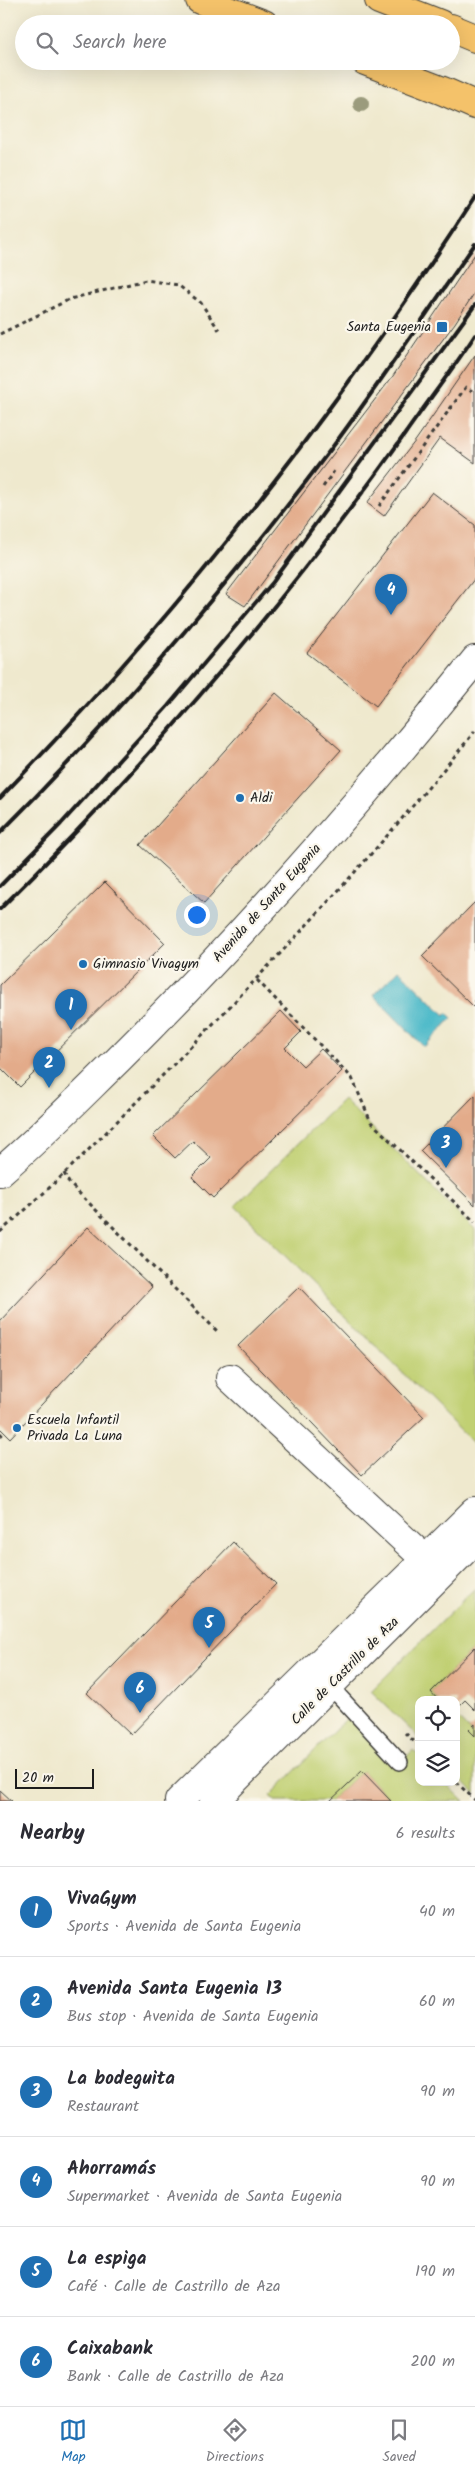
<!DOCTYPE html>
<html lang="en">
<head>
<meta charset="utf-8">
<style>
  body { margin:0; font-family:Kalam,sans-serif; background:#f7f7f7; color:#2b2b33 }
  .controls { position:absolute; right:15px; bottom:15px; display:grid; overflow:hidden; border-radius:10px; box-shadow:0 5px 20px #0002 }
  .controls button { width:45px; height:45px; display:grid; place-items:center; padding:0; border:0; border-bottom:1px solid #e1e1e2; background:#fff; color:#2b2b33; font:25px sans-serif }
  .scale { position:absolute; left:15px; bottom:12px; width:79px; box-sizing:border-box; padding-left:5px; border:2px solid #1c1c1c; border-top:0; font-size:14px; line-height:18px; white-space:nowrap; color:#1c1c1c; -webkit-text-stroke:4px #fbf7ec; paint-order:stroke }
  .you { position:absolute; left:196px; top:914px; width:18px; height:18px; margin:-12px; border:4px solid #fff; border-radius:50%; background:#1a73e8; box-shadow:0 0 0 8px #1a73e833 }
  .badge { display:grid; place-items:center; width:32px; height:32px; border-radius:50%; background:#1f6fb2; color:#fff; font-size:16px; font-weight:700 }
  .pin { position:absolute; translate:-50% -41px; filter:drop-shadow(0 1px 2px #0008) }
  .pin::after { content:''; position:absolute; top:26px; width:18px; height:15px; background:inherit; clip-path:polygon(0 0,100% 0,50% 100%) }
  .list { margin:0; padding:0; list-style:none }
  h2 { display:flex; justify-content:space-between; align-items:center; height:65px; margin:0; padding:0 20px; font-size:21px }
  h2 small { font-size:16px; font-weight:400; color:#7c7c81 }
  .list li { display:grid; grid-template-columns:32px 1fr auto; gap:15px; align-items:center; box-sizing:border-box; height:90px; padding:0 20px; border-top:1px solid #e1e1e2 }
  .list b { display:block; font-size:19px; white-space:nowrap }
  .list p { margin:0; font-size:16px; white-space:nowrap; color:#7c7c81 }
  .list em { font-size:16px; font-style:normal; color:#7c7c81 }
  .icon { flex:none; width:28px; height:28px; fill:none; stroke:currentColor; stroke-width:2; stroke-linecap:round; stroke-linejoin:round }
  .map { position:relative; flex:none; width:475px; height:1801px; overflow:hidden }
  .search { position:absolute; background:#fff; box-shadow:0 5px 20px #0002; left:15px; right:15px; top:15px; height:55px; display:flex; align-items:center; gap:12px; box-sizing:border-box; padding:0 18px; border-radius:28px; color:#7c7c81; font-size:19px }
  .sheet { height:605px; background:#fff }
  nav { display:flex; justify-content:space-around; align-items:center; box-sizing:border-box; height:70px; border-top:1px solid #e1e1e2; background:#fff; font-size:14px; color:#7c7c81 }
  nav a { display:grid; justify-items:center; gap:2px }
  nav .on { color:#1f6fb2 }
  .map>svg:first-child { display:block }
  .green { fill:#c1d073; stroke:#6e7648 }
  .water { fill:#4ebac9; stroke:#356b72 }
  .building { fill:#e3ab8a }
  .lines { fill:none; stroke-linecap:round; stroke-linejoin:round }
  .lane-casing { stroke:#3c3b37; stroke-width:18 }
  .street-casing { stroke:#3c3b37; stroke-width:30 }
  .highway-casing { stroke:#3c3b37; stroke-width:30 }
  .path { stroke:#3c3b37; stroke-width:3; stroke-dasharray:4 4; stroke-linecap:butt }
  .lane { stroke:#fff; stroke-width:15 }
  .street { stroke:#fff; stroke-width:28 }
  .highway { stroke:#f4c26a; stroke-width:28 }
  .rail { stroke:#1c1c1c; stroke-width:4 }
  .tree { fill:#9b9b7d }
  .poi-dot { fill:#1f6fb2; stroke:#fbf7ec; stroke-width:2 }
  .labels { text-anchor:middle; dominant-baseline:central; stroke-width:4.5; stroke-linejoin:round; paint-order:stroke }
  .poi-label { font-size:14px; fill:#1c1c1c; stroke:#fbf7ec; text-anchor:start }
  .street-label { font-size:14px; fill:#1c1c1c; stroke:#fbf7ec }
</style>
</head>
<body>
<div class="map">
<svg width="475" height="1801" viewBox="0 0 475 1801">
  <rect width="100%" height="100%" fill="#fbf7ec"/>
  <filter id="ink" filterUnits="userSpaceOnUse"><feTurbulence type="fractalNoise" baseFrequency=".02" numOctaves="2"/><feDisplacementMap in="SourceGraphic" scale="10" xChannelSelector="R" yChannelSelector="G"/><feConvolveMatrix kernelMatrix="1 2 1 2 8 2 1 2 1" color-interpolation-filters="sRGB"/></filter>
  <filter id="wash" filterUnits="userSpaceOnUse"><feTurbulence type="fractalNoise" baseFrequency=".0096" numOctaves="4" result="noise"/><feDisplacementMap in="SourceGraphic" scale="20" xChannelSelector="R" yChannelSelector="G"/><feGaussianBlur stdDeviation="1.12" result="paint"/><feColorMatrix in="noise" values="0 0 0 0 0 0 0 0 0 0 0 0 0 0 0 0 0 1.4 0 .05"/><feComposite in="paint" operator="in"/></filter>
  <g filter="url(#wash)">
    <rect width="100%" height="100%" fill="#efe9ce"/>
    <g class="green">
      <polygon points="343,1099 475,1230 475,1445 235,1206"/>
      <polygon points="475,1588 475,1647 431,1692 438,1700 419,1700 419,1738 371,1691"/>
      <polygon points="456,1717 475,1736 475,1794 456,1775"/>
      <polygon points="347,1718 397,1766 413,1750 419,1756 419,1782 445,1782 464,1801 391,1801 362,1771 330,1801 275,1801 270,1796"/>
    </g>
    <polygon class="water" points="399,970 445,1015 447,1013 452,1018 424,1047 373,995"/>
    <g id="blocks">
      <g class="building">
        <polygon points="475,254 475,292 455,323 245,606 226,594 393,376"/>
        <polygon points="475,355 475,463 440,438 384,516 367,503 416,440"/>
        <polygon points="432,492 475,525 475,578 376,706 307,653"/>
        <polygon points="276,693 341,750 204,903 140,845"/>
        <polygon points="105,882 165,943 20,1087 0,1067 0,985"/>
        <polygon points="475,902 475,1008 422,956"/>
        <polygon points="281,1011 301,1032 285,1048 303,1066 321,1049 342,1071 213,1198 192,1177 211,1158 193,1141 175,1158 153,1136"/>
        <polygon points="475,1095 475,1205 420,1151"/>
        <polygon points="88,1227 152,1287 10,1438 0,1428 0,1321"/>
        <polygon points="299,1287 424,1417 362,1475 238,1346"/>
        <polygon points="233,1542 276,1584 131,1735 87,1693"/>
        <polygon points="475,1647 475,1710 465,1700 456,1709 456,1700 438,1700 431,1692"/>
        <polygon points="475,1724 475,1736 469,1730"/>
        <polygon points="362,1771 391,1801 330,1801"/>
        <polygon points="0,1790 12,1801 0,1801"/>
      </g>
    </g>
  </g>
  <g filter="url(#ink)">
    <use href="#blocks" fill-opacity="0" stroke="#3c3b37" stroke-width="1"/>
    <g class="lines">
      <g class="lane-casing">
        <polyline id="lane" points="330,1686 400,1762"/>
      </g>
      <g class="street-casing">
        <g id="street">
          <path d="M0 1172C41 1137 79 1098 118 1060 245 934 363 799 475 660"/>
          <polyline points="230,1378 425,1559"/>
          <polyline points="179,1801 475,1511"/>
          <polyline points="214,1801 475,1540"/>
        </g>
      </g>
      <g class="highway-casing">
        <g id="highway">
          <polyline points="200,0 264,24"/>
          <polyline points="379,0 440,24"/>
          <polyline points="451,28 475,38"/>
          <polyline points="365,61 443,91 475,105"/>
        </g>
      </g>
      <g class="path">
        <polyline points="0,334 70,299 146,280 178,285 201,303 219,330"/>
        <polyline points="323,487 334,471"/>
        <polyline points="379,506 466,387 472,391"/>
        <polyline points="257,980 352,1078 371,1122 475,1222"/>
        <polyline points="64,1173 69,1183 219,1333"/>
        <path d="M0 1232C60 1181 115 1123 171 1067 277 959 380 849 475 731"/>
        <polyline points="0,1433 5,1439"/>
        <polyline points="405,1733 419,1746"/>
        <polyline points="456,1782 475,1800"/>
      </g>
      <use href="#lane" class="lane"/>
      <use href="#street" class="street"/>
      <use href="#highway" class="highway"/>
      <g class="rail">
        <path d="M0 798C178 615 337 411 475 197"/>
        <path d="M0 833C119 714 229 583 331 449 381 382 427 312 475 244"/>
        <polyline points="0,886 61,824 168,706 273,582 475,305"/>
        <path d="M0 909C148 763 284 604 405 434 428 401 453 369 475 335"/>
      </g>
    </g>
    <circle class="tree" cx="361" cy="104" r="8"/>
  </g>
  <g class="poi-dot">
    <rect x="436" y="321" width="12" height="12" rx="2.5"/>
    <circle cx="240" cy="798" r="5"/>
    <circle cx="83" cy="964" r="5"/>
    <circle cx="17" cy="1428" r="5"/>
  </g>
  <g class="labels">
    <g class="poi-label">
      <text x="431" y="327" text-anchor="end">Santa Eugenia</text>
      <text x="250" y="798">Aldi</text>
      <text x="93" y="964">Gimnasio Vivagym</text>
      <text x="27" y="1420">Escuela Infantil<tspan x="27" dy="16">Privada La Luna</tspan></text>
    </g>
    <g class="street-label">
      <text transform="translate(267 903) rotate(-48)">Avenida de Santa Eugenia</text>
      <text transform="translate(345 1671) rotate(-45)">Calle de Castrillo de Aza</text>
    </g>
  </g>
</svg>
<div class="controls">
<button><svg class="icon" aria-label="locate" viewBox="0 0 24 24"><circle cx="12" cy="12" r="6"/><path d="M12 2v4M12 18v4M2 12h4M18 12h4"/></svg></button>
<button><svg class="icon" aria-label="layers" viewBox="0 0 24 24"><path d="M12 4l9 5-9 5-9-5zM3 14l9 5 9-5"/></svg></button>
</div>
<div class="scale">20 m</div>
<div class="you"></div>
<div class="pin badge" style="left:71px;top:1030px">1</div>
<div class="pin badge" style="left:49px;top:1088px">2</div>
<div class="pin badge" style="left:446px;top:1168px">3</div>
<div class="pin badge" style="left:391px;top:615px">4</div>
<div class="pin badge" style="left:209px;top:1648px">5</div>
<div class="pin badge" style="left:140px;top:1713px">6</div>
<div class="search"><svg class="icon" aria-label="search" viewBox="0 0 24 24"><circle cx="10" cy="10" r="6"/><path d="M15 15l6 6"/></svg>Search here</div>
</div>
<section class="sheet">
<h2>Nearby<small>6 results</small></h2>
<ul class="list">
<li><span class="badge">1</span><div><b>VivaGym</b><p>Sports · Avenida de Santa Eugenia</p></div><em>40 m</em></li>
<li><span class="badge">2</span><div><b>Avenida Santa Eugenia 13</b><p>Bus stop · Avenida de Santa Eugenia</p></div><em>60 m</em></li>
<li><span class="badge">3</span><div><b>La bodeguita</b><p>Restaurant</p></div><em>90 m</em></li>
<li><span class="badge">4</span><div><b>Ahorramás</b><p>Supermarket · Avenida de Santa Eugenia</p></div><em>90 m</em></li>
<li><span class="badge">5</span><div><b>La espiga</b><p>Café · Calle de Castrillo de Aza</p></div><em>190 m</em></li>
<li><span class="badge">6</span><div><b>Caixabank</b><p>Bank · Calle de Castrillo de Aza</p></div><em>200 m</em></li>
</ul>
</section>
<nav>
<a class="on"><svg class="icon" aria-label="map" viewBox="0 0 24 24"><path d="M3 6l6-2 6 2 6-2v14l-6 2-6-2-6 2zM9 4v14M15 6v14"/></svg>Map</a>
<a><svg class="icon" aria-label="directions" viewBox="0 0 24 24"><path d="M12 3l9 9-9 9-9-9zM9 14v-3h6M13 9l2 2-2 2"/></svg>Directions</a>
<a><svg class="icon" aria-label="saved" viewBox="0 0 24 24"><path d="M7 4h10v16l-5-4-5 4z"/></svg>Saved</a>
</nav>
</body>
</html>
